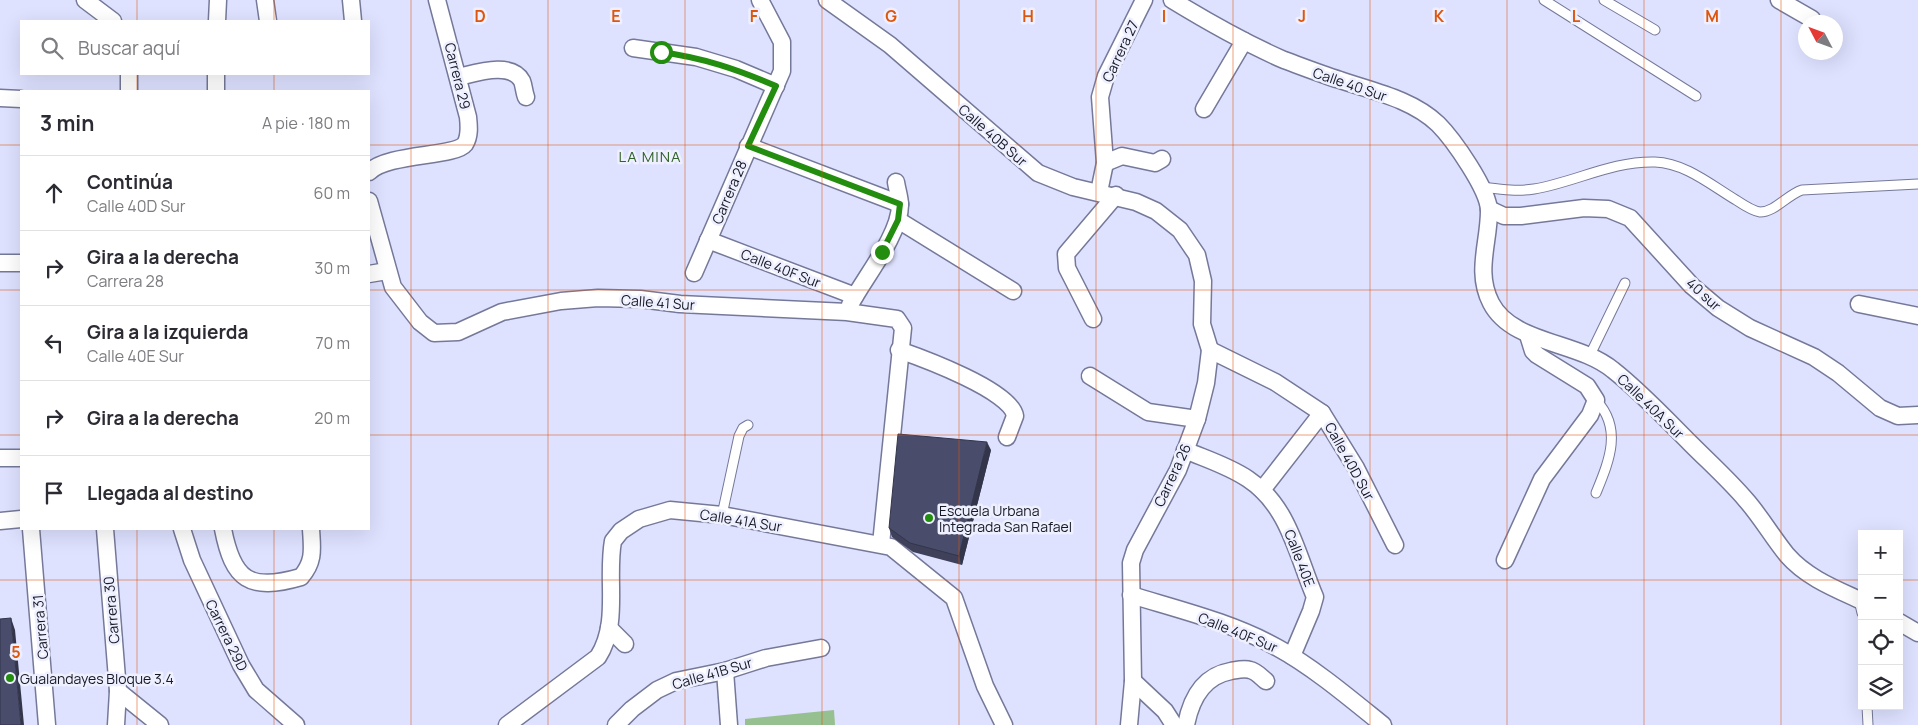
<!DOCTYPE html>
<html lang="es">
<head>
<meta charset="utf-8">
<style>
  body { margin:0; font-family:Manrope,sans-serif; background:#f7f7f7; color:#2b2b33 }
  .controls { position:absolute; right:15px; bottom:15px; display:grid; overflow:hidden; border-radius:0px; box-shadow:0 5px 20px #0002 }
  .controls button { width:45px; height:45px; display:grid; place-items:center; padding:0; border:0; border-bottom:1px solid #e1e1e2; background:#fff; color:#2b2b33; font:25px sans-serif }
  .compass { position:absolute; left:1798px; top:15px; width:45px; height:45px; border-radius:50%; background:#fff; box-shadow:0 5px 20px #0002; rotate:311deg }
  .stop { position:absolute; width:15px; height:15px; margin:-11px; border:4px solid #228d0e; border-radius:50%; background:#fff }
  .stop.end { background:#228d0e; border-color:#fff; box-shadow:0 1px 5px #0008 }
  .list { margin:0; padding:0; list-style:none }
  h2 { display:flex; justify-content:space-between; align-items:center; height:65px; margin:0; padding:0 20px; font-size:21px }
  h2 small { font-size:16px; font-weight:400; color:#7c7c81 }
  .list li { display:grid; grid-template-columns:32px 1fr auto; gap:15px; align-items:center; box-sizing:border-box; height:75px; padding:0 20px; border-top:1px solid #e1e1e2 }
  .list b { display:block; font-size:19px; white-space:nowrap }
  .list p { margin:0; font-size:16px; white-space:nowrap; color:#7c7c81 }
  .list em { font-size:16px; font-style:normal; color:#7c7c81 }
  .icon { flex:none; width:28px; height:28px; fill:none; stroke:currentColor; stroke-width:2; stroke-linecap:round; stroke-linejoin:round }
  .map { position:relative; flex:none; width:1918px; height:725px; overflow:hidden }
  .search { position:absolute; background:#fff; box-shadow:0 5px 20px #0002; left:20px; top:20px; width:350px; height:55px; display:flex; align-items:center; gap:12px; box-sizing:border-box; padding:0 18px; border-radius:0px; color:#7c7c81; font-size:19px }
  .panel { position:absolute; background:#fff; box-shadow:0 5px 20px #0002; left:20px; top:90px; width:350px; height:440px; border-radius:0px }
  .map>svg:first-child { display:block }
  .green { fill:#97c091 }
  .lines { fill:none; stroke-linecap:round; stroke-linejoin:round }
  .service-casing { stroke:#757999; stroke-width:11 }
  .minor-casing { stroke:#757999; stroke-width:19 }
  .service { stroke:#fff; stroke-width:9 }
  .minor { stroke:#fff; stroke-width:16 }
  .wall { fill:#3f415b }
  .shaded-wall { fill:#33354a }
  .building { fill:#494c6a; stroke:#33354a }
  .route { stroke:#228d0e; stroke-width:6 }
  .grid { fill:none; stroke:#de560d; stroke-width:1; stroke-opacity:0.55 }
  .poi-dot { fill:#228d0e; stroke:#eef0ff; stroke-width:2 }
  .labels { text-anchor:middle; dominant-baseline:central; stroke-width:5; stroke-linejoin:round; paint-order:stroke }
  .street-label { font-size:14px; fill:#171825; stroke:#eef0ff }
  .poi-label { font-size:14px; fill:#171825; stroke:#eef0ff; text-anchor:start }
  .neighbourhood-label { font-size:15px; letter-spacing:1px; fill:#32622b; stroke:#eef0ff }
  .grid-label { font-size:16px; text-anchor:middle; font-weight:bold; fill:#de560d; stroke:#eef0ff; stroke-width:5; stroke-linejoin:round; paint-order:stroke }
</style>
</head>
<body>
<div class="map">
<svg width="1918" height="725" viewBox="0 0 1918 725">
  <rect width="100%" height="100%" fill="#dee2ff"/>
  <polygon class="green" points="834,710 835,725 745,725 745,719"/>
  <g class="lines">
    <g class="service-casing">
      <g id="service">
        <polyline points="1544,0 1696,96"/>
        <polyline points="1604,0 1655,30"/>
        <path d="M1481 187C1498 189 1516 192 1534 189 1576 182 1611 161 1655 162 1685 163 1711 185 1736 200 1742 204 1752 211 1760 212 1775 212 1787 195 1802 190L1918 184"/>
        <polyline points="1590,355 1625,283"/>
        <path d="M1596 400C1623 429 1609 461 1596 493"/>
        <polyline points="722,515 739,436 743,428 748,425"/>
        <polyline points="1859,600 1862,613"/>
        <polyline points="1867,706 1868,725"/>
      </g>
    </g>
    <g class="minor-casing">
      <g id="minor">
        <polyline points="85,0 113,21"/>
        <polyline points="265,0 268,21"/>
        <polyline points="351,0 353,21"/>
        <polyline points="827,0 890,45 1038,173 1073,187 1136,202 1156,211 1180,230 1197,255 1203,281 1202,324 1210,350 1206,383 1197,419 1178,470 1135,550 1131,563 1133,681 1129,725"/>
        <path d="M1172 0C1208 22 1245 43 1284 60 1303 67 1321 74 1340 80 1372 91 1412 99 1438 124 1453 139 1489 190 1489 211 1489 243 1475 272 1491 303 1512 344 1578 341 1613 370 1641 392 1666 419 1691 444 1710 463 1729 480 1746 500 1761 517 1773 538 1787 555 1807 578 1836 589 1862 601"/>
        <polyline points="1779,0 1812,19"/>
        <polyline points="217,21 218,0"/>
        <polyline points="633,48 696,57 736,69 776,86"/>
        <path d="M458 77C476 73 511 61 522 81 524 86 524 92 526 97"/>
        <polyline points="129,91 129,74"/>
        <polyline points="216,91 216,74"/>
        <polyline points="0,98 21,99"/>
        <polyline points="1204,109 1244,41"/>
        <polyline points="748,146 900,204"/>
        <polyline points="1105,163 1122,156 1155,163 1162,159"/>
        <path d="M369 172C388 153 455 157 465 144 470 136 469 126 468 117L437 0"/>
        <polyline points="1099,192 1105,163 1100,97 1106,76 1144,0"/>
        <polyline points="369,201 393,287 420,322 434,333 458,332 502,312 561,301 598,298 640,299 680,304 847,312 897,319 903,328 881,544"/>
        <polyline points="1489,209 1504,216 1521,216 1584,208 1608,209 1630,218 1692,286 1718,308 1750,328 1814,357 1838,373 1880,408 1898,416 1918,415"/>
        <polyline points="898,220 1013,291"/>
        <polyline points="708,240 855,296"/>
        <polyline points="0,263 21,263"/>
        <polyline points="694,273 782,71 782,42 760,0"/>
        <polyline points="369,274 387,271"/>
        <polyline points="1859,304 1918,316"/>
        <path d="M850 305C864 278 900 235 900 205 900 198 897 189 896 182"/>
        <polyline points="1093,319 1067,268 1066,254 1116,195"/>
        <path d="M899 350C922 358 1012 391 1015 416L1007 437"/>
        <polyline points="1210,350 1275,382 1322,413 1356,468 1395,545"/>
        <polyline points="1090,376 1148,412 1197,419"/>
        <path d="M1185 450C1206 459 1229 466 1248 479 1289 506 1297 555 1315 597L1311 611 1292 656"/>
        <polyline points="0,458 21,458"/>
        <polyline points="1262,490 1322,413"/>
        <polyline points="0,521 21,519"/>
        <polyline points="31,529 47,725"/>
        <polyline points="105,529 118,691 116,725"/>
        <polyline points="182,529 192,560 241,665 256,690 296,725"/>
        <path d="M223 529C233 580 249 592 301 577 315 561 312 548 311 529"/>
        <polyline points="1505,560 1542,479 1590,415 1596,400 1587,386 1537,355 1533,351 1528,335"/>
        <path d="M1131 595C1180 610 1234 623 1278 648 1313 667 1352 700 1383 725"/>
        <polyline points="1899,622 1918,633"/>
        <polyline points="609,628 625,644"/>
        <polyline points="725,671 729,725"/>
        <polyline points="1133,681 1165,711 1174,725"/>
        <polyline points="118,691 160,725"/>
        <path d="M507 725 598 657C620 623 606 579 613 541L621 531 639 519 670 510 722 515 891 547 954 598 985 686 1004 725"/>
        <polyline points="616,725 632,709 657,690 676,681 725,671 766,658 821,648"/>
        <path d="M1186 725C1191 699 1203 676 1231 671 1237 670 1244 668 1250 670 1256 671 1261 677 1266 681"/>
      </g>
    </g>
    <use href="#service" class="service"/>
    <use href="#minor" class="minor"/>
  </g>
  <polygon class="wall" points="991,450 962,565 913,552 892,537 889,528"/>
  <g class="shaded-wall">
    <polygon points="987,442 991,450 962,565 959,556"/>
    <polygon points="11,618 15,630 24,725 21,725"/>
  </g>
  <g class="building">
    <polygon points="898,434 987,442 959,556 910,543 889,528"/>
    <polygon points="11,618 21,725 0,725 0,619"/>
  </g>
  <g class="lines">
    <path class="route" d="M661 52C704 58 736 69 776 86L748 146 900 204 898 220 882 252"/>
  </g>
  <path class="grid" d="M137 0V21M274 0V21M411 0V725M548 0V725M685 0V725M822 0V725M959 0V725M1096 0V725M1233 0V725M1370 0V725M1507 0V725M1644 0V725M1781 0V725M137 74V91M274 74V91M0 145H21M369 145H1918M0 290H21M369 290H1918M0 435H21M369 435H1918M137 529V725M274 529V725M0 580H1862M1899 580H1918"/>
  <g class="poi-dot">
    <circle cx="929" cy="518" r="5"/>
    <circle cx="10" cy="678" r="5"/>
  </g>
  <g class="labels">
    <g class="street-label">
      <text transform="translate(1120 51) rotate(-65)">Carrera 27</text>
      <text transform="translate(458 76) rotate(76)">Carrera 29</text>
      <text transform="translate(1350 84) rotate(19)">Calle 40 Sur</text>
      <text transform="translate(993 135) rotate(41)">Calle 40B Sur</text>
      <text transform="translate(729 192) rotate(-67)">Carrera 28</text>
      <text transform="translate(781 268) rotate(21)">Calle 40F Sur</text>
      <text transform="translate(1704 294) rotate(42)">40 sur</text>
      <text transform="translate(658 302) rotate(4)">Calle 41 Sur</text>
      <text transform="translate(1651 406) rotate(44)">Calle 40A Sur</text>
      <text transform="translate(1350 461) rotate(61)">Calle 40D Sur</text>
      <text transform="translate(1172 475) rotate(-65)">Carrera 26</text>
      <text transform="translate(741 520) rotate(9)">Calle 41A Sur</text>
      <text transform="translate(1300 558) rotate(69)">Calle 40E</text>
      <text transform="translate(111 610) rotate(-95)">Carrera 30</text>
      <text transform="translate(40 627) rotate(-95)">Carrera 31</text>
      <text transform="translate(1238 632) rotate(22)">Calle 40F Sur</text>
      <text transform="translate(227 635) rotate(64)">Carrera 29D</text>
      <text transform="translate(712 673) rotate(-16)">Calle 41B Sur</text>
    </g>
    <g class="poi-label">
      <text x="939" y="510">Escuela Urbana<tspan x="939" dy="16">Integrada San Rafael</tspan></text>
      <text x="20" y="678">Gualandayes Bloque 3.4</text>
    </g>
    <g class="neighbourhood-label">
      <text x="650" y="156">LA MINA</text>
    </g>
  </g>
  <g class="grid-label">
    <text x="480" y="22">D</text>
    <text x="616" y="22">E</text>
    <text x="754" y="22">F</text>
    <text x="891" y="22">G</text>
    <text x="1028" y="22">H</text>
    <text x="1164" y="22">I</text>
    <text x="1302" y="22">J</text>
    <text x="1439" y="22">K</text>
    <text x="1576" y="22">L</text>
    <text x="1712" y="22">M</text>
    <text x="16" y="658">5</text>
  </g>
</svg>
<div class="controls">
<button>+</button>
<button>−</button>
<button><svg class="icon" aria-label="locate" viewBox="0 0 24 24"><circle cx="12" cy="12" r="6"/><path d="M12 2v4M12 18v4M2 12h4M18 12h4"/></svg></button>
<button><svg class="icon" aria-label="layers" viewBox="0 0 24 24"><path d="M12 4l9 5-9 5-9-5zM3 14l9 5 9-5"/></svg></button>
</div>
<svg class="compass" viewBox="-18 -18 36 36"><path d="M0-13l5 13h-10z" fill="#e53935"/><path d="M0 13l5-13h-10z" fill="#7c7c81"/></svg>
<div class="stop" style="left:661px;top:52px"></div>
<div class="stop end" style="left:882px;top:252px"></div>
<div class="search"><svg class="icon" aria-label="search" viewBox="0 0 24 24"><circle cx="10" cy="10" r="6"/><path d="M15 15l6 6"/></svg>Buscar aquí</div>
<section class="panel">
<h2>3 min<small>A pie · 180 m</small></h2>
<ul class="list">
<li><svg class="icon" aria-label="ahead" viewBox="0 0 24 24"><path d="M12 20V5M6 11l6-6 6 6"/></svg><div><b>Continúa</b><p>Calle 40D Sur</p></div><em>60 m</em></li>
<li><svg class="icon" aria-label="right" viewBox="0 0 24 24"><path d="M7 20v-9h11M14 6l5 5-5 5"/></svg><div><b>Gira a la derecha</b><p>Carrera 28</p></div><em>30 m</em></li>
<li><svg class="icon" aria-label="left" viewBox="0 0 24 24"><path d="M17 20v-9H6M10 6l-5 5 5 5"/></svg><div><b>Gira a la izquierda</b><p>Calle 40E Sur</p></div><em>70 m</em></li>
<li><svg class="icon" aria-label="right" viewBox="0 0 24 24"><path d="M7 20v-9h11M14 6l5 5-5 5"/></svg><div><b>Gira a la derecha</b></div><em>20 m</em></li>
<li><svg class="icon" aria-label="arrive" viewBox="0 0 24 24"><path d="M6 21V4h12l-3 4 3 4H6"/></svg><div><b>Llegada al destino</b></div></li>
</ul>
</section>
</div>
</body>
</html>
